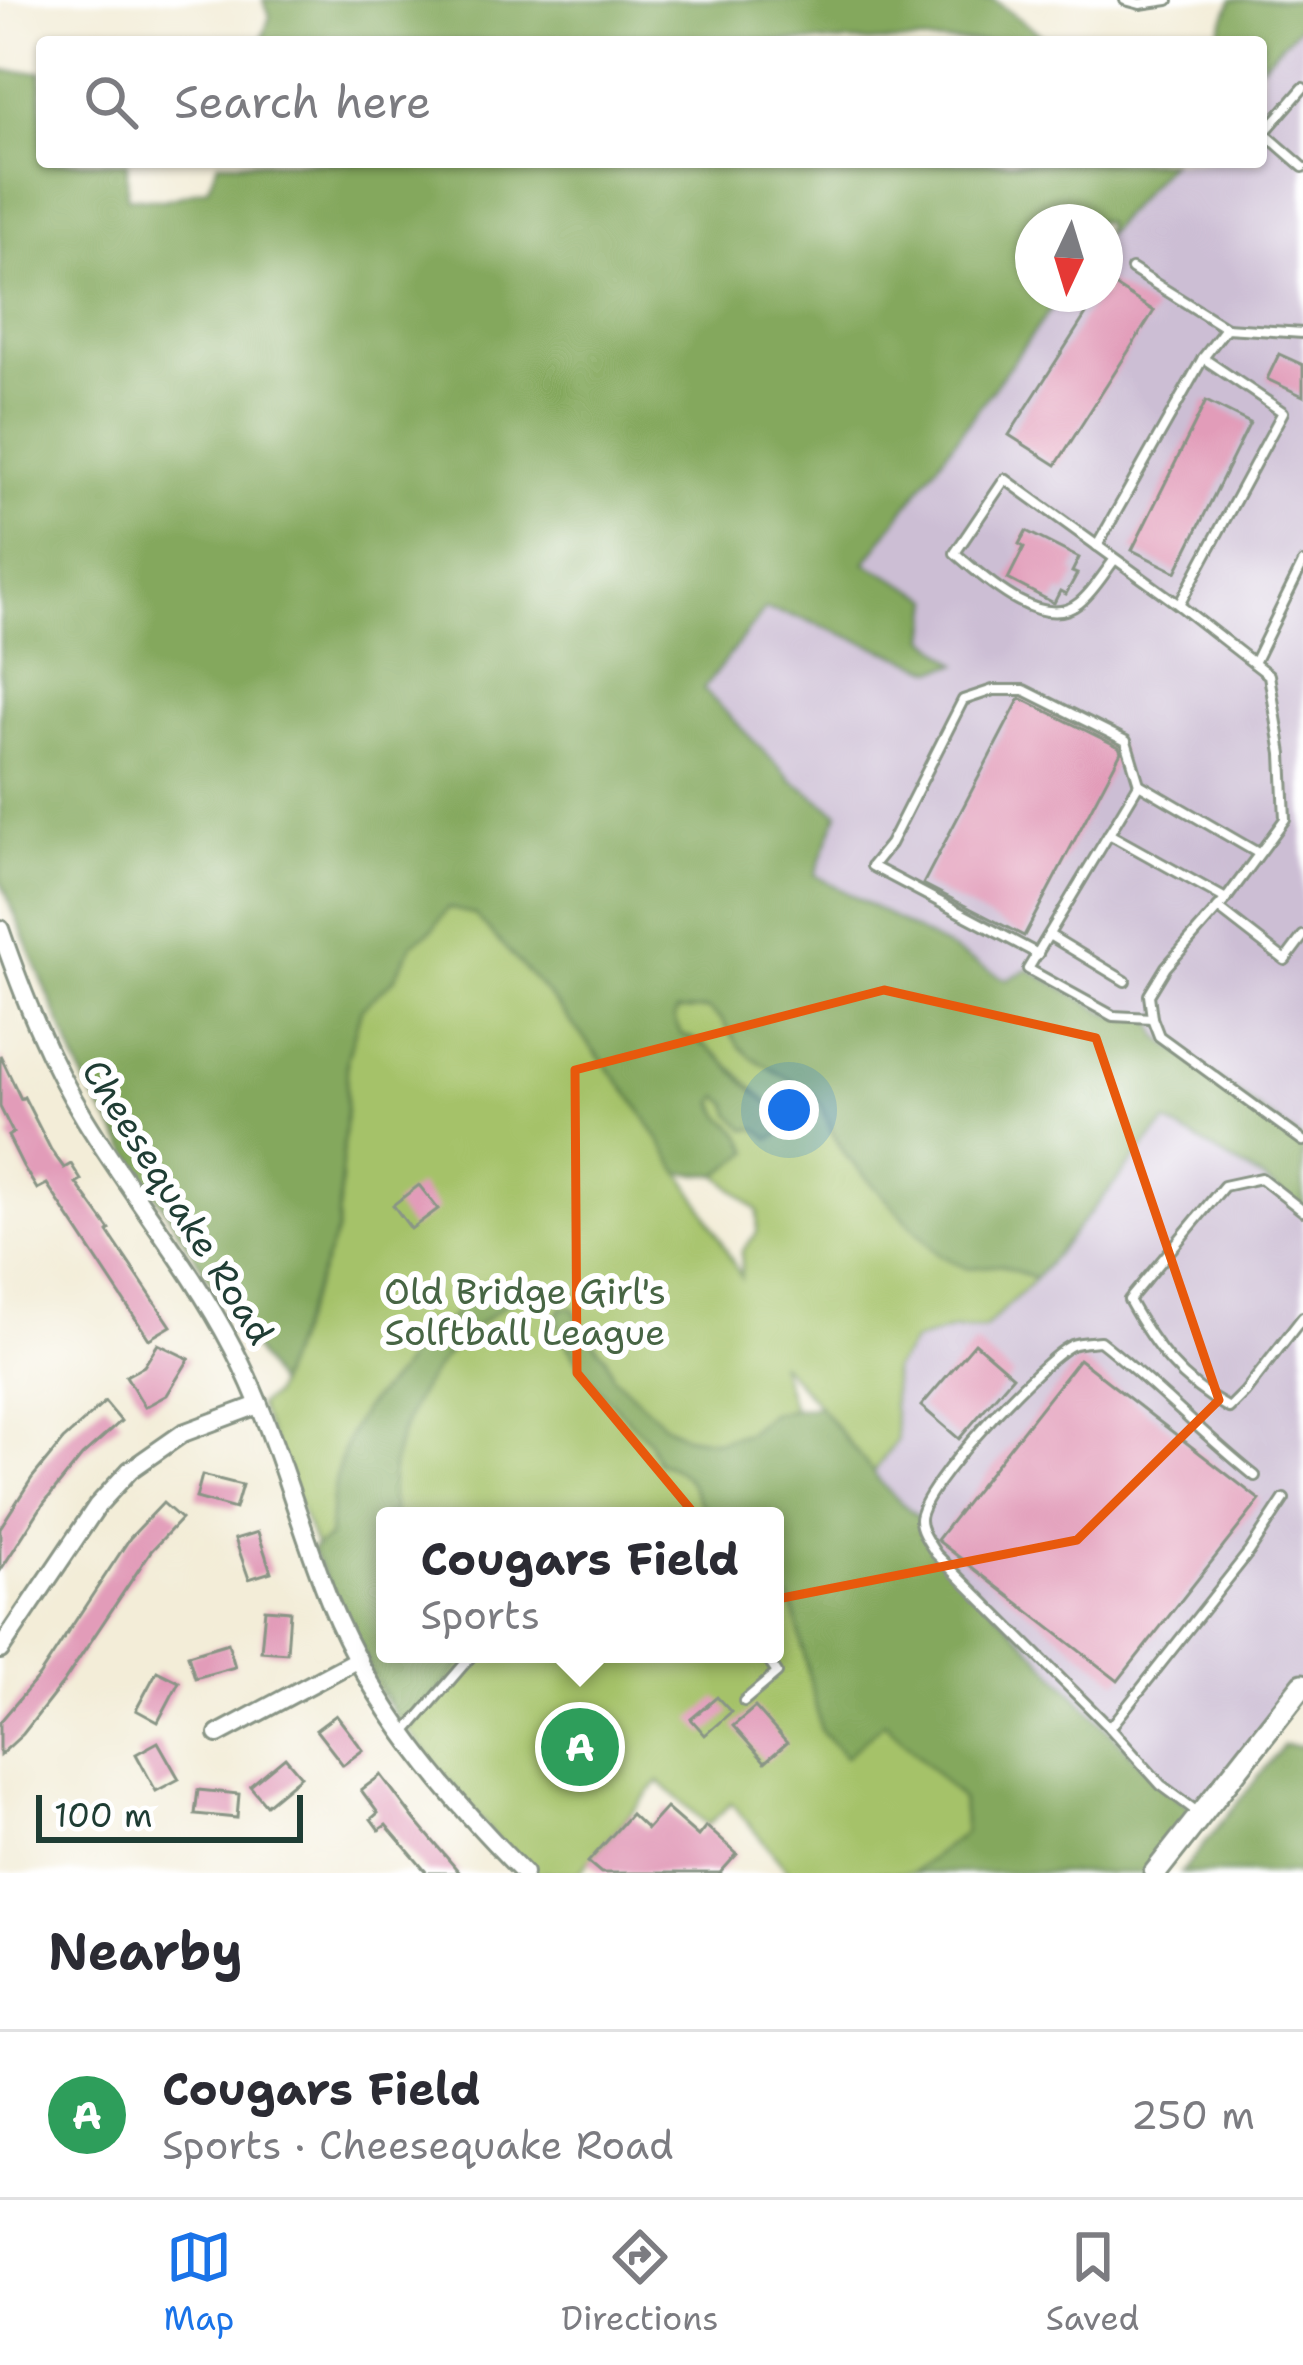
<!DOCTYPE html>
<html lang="en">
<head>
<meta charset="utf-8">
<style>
  body { margin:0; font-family:"Shantell Sans",sans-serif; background:#f7f7f7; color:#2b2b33 }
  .compass { position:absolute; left:1015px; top:204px; width:108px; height:108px; border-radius:50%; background:#fff; box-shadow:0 3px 9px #0004; rotate:184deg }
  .scale { position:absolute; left:36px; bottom:30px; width:267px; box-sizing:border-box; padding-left:12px; border:6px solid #1f3d34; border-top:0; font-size:33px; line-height:42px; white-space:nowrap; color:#1f3d34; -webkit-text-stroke:9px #fff; paint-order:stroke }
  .you { position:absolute; left:789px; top:1110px; width:42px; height:42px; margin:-30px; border:9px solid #fff; border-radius:50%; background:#1a73e8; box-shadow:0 0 0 18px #1a73e833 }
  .badge { display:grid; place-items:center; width:78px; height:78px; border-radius:50%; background:#1a73e8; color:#fff; font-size:39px; font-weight:700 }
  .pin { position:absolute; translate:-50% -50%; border:6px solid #fff; box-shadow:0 3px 12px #0006 }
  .popup { position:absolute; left:376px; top:1507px; width:408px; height:156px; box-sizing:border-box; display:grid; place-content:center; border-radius:12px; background:#fff; filter:drop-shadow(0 3px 9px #0005); font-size:39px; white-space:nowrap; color:#7c7c81 }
  .popup b { font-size:45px; color:#2b2b33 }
  .popup::after { content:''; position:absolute; left:50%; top:100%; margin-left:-24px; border:24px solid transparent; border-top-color:#fff }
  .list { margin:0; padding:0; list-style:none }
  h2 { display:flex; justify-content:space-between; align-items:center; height:156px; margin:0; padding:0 48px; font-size:51px }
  h2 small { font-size:39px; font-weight:400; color:#7c7c81 }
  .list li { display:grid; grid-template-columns:78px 1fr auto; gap:36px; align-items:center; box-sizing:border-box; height:168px; padding:0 48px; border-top:3px solid #e1e1e2 }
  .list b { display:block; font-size:45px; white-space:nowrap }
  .list p { margin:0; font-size:39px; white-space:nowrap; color:#7c7c81 }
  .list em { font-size:39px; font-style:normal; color:#7c7c81 }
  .icon { flex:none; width:66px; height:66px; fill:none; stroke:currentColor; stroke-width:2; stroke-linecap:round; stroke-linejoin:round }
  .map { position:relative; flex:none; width:1303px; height:1873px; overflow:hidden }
  .search { position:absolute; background:#fff; box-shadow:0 3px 9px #0004; left:36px; right:36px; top:36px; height:132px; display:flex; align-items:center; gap:30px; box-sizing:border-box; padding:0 42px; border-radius:12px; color:#7c7c81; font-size:45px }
  .sheet { height:324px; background:#fff }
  nav { display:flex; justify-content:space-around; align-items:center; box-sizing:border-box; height:168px; border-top:3px solid #e1e1e2; background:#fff; font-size:33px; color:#7c7c81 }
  nav a { display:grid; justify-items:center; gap:6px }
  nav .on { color:#1a73e8 }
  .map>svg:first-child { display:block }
  .industrial { fill:#ccbed4 }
  .green { fill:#a5c269; stroke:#62804e; stroke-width:3 }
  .forest { fill:#84a85d; stroke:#527248; stroke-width:3 }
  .building { fill:#e29cb9 }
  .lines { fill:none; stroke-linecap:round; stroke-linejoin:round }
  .service-casing { stroke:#899586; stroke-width:14 }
  .minor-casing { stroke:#899586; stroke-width:22 }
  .tertiary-casing { stroke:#899586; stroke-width:27 }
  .service { stroke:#fff; stroke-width:8 }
  .minor { stroke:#fff; stroke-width:16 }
  .tertiary { stroke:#fff; stroke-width:21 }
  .marked { fill:none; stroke:#e8590c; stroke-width:9; stroke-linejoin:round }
  .labels { text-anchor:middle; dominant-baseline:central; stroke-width:12; stroke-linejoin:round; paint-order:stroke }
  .street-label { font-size:36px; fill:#1f3d34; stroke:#fff }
  .park-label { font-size:36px; fill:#476544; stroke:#fff }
</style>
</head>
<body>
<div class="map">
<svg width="1303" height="1873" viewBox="0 0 1303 1873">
  <rect width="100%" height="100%" fill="#fff"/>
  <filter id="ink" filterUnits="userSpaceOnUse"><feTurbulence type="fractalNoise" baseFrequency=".00833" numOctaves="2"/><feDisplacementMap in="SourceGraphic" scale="24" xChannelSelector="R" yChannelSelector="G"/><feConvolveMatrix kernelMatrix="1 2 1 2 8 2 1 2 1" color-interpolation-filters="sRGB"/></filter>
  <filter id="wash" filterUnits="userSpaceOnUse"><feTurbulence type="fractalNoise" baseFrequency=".004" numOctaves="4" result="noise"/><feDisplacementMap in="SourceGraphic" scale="48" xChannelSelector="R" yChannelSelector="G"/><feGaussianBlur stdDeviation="2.7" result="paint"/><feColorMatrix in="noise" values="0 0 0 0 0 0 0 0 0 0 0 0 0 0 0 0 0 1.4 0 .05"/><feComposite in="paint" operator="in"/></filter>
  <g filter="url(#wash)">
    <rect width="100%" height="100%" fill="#f3edd8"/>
    <polygon class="industrial" points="1303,22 1303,1685 1201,1815 1161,1785 936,1554 920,1519 888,1491 873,1473 897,1440 893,1406 893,1369 914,1341 953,1329 984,1328 1035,1279 1166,1122 1007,980 815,875 837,813 792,780 703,689 765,609 956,662 926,638 931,598 865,563 1062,294 1105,294 1105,235 1170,162 1261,162 1261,62"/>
    <path class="green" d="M448 908 474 914 552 999 634 1100 700 1203 741 1277 742 1251 757 1233 758 1211 718 1175 750 1151 739 1132 724 1123 715 1101 719 1095 729 1104 779 1111C746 1086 721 1048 681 1034L673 1019 677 1010 708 1009 722 1020 751 1057 812 1093 822 1106 832 1132 847 1157 892 1202 966 1268 1002 1265 1035 1279 984 1329H953L914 1341 893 1369V1406L897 1440 873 1473 819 1406 779 1362 792 1406 802 1414 743 1516H385V1654H775V1568L795 1614 821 1730 884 1721 962 1799 965 1832 918 1873H790L731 1803 708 1825 659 1781 579 1873H524L372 1685 258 1405 272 1396 337 1231 346 1109 347 1059 361 1009 394 979 412 944 433 929Z"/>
    <g class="forest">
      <polygon points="263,0 994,0 1051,42 261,42 270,16"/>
      <polygon points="1232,0 1303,0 1303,23 1261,65 1261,42 1215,42"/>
      <path d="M0 71 42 72V162H127V197L164 200 208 188 218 162H1170L1105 235V222H1033V294H1062L865 563 932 599 927 638 958 664 935 670 804 619 765 609 703 689 792 780 838 813 815 875 1007 980 1028 969 1113 1016 1152 1018 1159 1037 1303 1141V1211L1261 1178 1166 1122 1035 1279 1002 1265 966 1268 938 1254 847 1157 832 1132 822 1106 812 1093 751 1057 739 1046 722 1020 708 1009 677 1011 674 1019 681 1034C715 1046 726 1065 751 1088 763 1100 777 1108 787 1122L784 1132 770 1139 758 1129H746L731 1114 729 1104 719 1096 715 1102C719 1120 732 1122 742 1136 745 1141 747 1146 750 1152L718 1175 680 1173 634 1100 552 999 474 914 448 908 433 929 412 944 394 979 361 1009 347 1059 346 1109 337 1231 276 1385 86 1085 0 879Z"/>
      <path d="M489 1282 509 1302C494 1314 477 1324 464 1337 417 1380 382 1452 394 1516H385V1654H469L404 1734 311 1550 329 1538C332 1494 337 1449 362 1412 372 1396 389 1386 399 1371 410 1356 413 1339 426 1322L444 1327 470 1294Z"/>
      <path d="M572 1307 589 1337 606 1357 613 1376 663 1423 684 1436 718 1441 747 1433 771 1413 819 1406 888 1491 920 1519 926 1538 1161 1785 1201 1815 1155 1873H912L965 1832 962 1799 884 1722 845 1757 821 1730 795 1614 775 1568V1516H711C686 1493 701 1474 658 1463L648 1439 587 1377 560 1332 556 1318 561 1308Z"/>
      <polygon points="1284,1745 1303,1746 1303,1873 1181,1873"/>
    </g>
    <g id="blocks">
      <g class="building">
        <polygon points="1107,281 1154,311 1056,465 1009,435 1099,294 1105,294"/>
        <polygon points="1279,354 1303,365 1303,396 1267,379"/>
        <polygon points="1206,401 1250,423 1176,572 1132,550"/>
        <polygon points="1026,531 1079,558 1072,572 1077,574 1066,594 1060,591 1054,603 1008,579 1024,547 1019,544"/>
        <polygon points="1020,698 1119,747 1121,752 1024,936 923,884"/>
        <polygon points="0,1055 21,1099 24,1097 51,1150 64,1168 71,1164 81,1180 76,1183 110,1230 108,1232 171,1326 149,1339 47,1184 37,1189 23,1166 8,1136 13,1133 0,1107"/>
        <polygon points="419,1185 438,1209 411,1229 393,1205"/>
        <polygon points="975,1343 1013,1376 959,1439 921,1406"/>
        <polygon points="158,1344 189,1359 167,1395 145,1407 126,1376 144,1366"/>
        <polygon points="1079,1359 1260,1500 1118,1681 937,1540"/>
        <polygon points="105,1402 121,1421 82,1456 44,1503 0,1571 0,1528 32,1478 63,1440"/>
        <polygon points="202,1475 242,1485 235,1509 196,1498"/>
        <polygon points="163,1503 181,1519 151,1551 63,1683 23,1734 0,1755 0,1722 39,1676 130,1538"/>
        <polygon points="258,1532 271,1572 249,1579 235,1539"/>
        <polygon points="265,1609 290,1611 287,1653 261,1651"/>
        <polygon points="228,1643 235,1667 195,1678 188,1655"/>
        <polygon points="157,1671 179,1682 158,1722 136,1710"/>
        <polygon points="717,1697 731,1712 705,1735 691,1719"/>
        <polygon points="755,1707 787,1743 765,1762 733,1726"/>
        <polygon points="336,1715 363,1750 343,1765 316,1730"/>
        <polygon points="158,1742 179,1779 156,1791 136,1754"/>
        <polygon points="285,1757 301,1776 266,1805 250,1786"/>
        <polygon points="381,1775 415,1820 460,1873 427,1873 386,1825 379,1830 371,1819 378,1813 361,1790"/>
        <polygon points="198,1790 239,1794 237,1818 195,1814"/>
        <polygon points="666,1808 698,1836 706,1826 737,1854 720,1873 601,1873 588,1862 631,1814 647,1829"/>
      </g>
    </g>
  </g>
  <g filter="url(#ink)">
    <use href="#blocks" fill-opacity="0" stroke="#899586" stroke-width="3"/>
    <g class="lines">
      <g class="service-casing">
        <g id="service">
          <polyline points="1125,0 1140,4 1168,0"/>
          <polyline points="1303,88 1264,133 1303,167"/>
          <polyline points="1132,269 1226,328"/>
          <polyline points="1097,546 1203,358"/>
          <path d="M1115 559C1104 573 1093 592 1079 603 1042 633 982 576 955 553L1005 479 1179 605 1269 675 1282 754 1285 819 1226 899 1166 967 1149 995 1152 1018 1159 1036 1303 1141"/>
          <polyline points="1179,605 1283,412 1203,358 1226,328 1303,333"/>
          <polyline points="1254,663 1303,563"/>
          <polyline points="1109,834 1226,899"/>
          <polyline points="1218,908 1285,960 1303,936"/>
          <polyline points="1049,935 1125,981"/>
          <polyline points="1038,954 872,866 890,844 963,700 993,690 1024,690 1126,741 1139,784"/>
          <polyline points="1152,1018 1113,1016 1028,969 1139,784 1258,853"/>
          <path d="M1303 1211 1261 1178 1224 1186 1129 1300C1155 1347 1181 1382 1229 1408L1245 1392 1303 1317"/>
          <polyline points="744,1701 777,1673 764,1654"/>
          <polyline points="1110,1728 1249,1552 1284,1499"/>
          <polyline points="404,1734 473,1654"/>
          <path d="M1200 1814 1161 1785 1110 1728 936 1554C930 1544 920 1532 920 1520 919 1490 1042 1359 1072 1345 1079 1342 1091 1342 1100 1341 1154 1383 1201 1433 1255 1476"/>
        </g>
      </g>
      <g class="minor-casing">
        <g id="minor">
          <path d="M0 929C23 995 48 1059 85 1119 132 1196 191 1267 233 1348 275 1428 296 1518 330 1602 373 1707 445 1794 524 1873"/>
          <polyline points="0,1650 97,1506 130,1470 183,1433 258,1405"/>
          <polyline points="218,1734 358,1659"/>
        </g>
      </g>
      <g class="tertiary-casing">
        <polyline id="tertiary" points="1155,1873 1303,1685"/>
      </g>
      <use href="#service" class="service"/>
      <use href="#minor" class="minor"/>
      <use href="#tertiary" class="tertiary"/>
    </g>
  </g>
  <path class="marked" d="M884 990 1096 1038 1219 1400 1077 1540 767 1601 577 1373 575 1070Z"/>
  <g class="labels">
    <g class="street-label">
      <text transform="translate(178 1202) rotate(58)">Cheesequake Road</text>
    </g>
    <g class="park-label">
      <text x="525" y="1291">Old Bridge Girl's<tspan x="525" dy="41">Solftball League</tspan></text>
    </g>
  </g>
</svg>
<svg class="compass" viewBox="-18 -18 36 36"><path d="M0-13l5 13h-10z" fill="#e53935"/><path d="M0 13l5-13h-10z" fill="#7c7c81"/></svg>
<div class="scale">100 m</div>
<div class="you"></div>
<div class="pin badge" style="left:580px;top:1747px;background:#2e9e5b">A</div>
<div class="popup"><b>Cougars Field</b>Sports</div>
<div class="search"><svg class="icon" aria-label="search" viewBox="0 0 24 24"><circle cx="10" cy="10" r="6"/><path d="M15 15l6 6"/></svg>Search here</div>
</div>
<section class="sheet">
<h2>Nearby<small></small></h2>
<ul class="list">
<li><span class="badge" style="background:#2e9e5b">A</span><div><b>Cougars Field</b><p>Sports · Cheesequake Road</p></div><em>250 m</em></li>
</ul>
</section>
<nav>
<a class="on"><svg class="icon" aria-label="map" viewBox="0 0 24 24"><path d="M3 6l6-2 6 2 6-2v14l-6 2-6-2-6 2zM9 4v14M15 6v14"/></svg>Map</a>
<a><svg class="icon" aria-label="directions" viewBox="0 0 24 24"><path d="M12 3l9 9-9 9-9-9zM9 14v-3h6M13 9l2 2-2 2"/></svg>Directions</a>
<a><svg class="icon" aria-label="saved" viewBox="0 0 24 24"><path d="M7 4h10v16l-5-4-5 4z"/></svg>Saved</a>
</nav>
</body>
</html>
